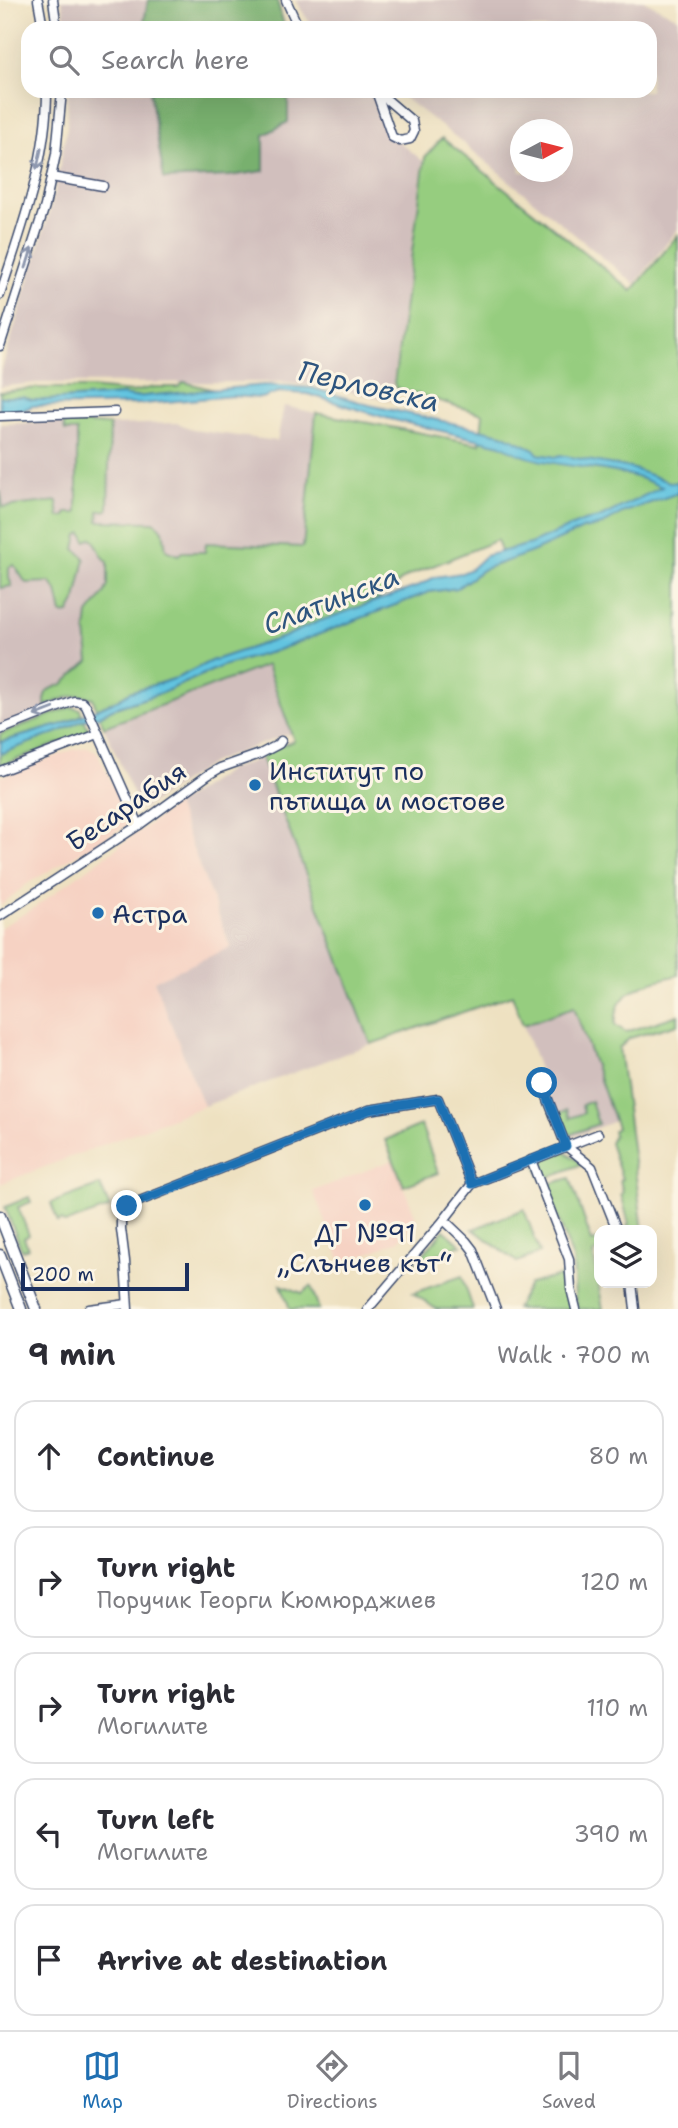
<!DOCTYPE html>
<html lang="en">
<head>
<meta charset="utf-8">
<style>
  body { margin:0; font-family:"Shantell Sans",sans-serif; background:#f2f2f3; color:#2b2b33 }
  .controls { position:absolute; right:21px; bottom:21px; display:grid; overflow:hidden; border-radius:14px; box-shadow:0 7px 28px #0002 }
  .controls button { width:63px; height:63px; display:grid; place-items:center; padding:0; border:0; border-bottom:2px solid #e1e1e2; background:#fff; color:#2b2b33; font:35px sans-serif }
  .compass { position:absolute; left:510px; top:119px; width:63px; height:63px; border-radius:50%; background:#fff; box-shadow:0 7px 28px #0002; rotate:83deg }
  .scale { position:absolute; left:21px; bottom:18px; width:168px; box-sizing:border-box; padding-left:7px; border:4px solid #1b2f5e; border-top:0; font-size:19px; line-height:24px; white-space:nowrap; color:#1b2f5e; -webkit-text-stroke:5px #fcf5e5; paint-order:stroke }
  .stop { position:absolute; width:21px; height:21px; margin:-16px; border:5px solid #1f6fb2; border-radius:50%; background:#fff }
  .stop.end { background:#1f6fb2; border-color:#fff; box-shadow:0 2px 7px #0008 }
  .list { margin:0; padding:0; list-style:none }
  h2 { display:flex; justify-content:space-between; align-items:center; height:91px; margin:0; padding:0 28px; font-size:30px }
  h2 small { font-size:23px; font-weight:400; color:#7c7c81 }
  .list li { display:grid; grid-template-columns:46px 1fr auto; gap:21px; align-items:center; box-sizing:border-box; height:112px; margin:0 14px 14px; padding:0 14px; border:2px solid #e1e1e2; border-radius:21px }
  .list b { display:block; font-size:26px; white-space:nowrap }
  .list p { margin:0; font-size:23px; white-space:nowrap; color:#7c7c81 }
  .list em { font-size:23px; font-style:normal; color:#7c7c81 }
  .icon { flex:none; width:38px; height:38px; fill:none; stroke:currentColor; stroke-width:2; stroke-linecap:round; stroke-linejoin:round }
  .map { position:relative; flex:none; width:678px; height:1309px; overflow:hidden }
  .search { position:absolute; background:#fff; box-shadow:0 7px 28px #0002; left:21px; right:21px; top:21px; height:77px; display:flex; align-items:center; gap:18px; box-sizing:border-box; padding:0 24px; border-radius:21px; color:#7c7c81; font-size:26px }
  .sheet { height:721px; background:#fff }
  nav { display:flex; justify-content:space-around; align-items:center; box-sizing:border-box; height:98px; border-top:2px solid #e1e1e2; background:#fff; font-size:19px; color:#7c7c81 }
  nav a { display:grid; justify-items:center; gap:4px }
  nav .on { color:#1f6fb2 }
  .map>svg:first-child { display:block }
  .built { fill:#f6d2c3 }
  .industrial { fill:#d1bfbd; fill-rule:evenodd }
  .green { fill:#96cd7f; stroke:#587e6e; stroke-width:2 }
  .forest { fill:#78b06e; stroke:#4a7066; stroke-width:2 }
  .water { fill:#62c4e0; stroke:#3e7a9f; stroke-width:2 }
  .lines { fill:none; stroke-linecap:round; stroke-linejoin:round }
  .minor-casing { stroke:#3b4a6d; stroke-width:11 }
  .major-casing { stroke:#3b4a6d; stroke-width:13 }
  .minor { stroke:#fff; stroke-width:8 }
  .major { stroke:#fff; stroke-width:10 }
  .oneway { stroke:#8d97ae }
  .route { stroke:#1f6fb2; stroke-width:9 }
  .poi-dot { fill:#1f6fb2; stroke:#fcf5e5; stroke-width:2.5 }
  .labels { text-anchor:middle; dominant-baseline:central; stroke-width:6; stroke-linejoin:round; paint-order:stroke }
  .poi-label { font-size:26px; fill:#1b2f5e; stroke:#fcf5e5; text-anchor:start }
  .street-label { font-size:26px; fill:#1b2f5e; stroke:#fcf5e5 }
  .water-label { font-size:28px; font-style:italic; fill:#2d547e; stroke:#fcf5e5 }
</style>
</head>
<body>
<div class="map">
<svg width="678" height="1309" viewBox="0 0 678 1309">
  <rect width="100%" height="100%" fill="#fcf5e5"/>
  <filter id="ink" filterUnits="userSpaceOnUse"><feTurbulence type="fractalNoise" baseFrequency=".0143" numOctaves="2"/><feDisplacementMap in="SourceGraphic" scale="14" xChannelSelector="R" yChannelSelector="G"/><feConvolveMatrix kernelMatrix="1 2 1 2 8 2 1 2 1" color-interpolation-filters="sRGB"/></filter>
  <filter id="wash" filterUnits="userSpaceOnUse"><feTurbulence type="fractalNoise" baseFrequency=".00686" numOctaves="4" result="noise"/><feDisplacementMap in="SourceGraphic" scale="28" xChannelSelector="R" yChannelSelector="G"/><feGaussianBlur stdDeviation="1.57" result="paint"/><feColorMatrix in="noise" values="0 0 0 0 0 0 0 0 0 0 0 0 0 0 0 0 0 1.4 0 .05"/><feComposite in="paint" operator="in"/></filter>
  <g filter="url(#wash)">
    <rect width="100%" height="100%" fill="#eee1c1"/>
    <g class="built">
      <polygon points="88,747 97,752 131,823 27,884 0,906 0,777 72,750"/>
      <polygon points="176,805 231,948 154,981 204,1106 0,1184 0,928 32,909"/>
      <polygon points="393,1160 416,1218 398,1241 342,1264 313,1191"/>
    </g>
    <g class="industrial">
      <polygon points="62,0 148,0 143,28 66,28"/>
      <path d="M295 0H643L678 18V229L635 284 457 138 395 91H650V28H315L308 20ZM520 130H562V172H520Z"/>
      <polygon points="68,91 150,91 165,179 229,176 264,171 264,135 288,122 288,91 371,91 384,130 423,161 392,387 393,401 330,387 282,382 36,383 0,387 0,375 53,201 67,128"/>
      <polygon points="284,406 316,413 303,547 206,543 205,552 112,691 0,734 0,424 63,422 111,425 178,423 193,430 277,441"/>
      <polygon points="267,665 291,733 213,762 143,809 140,809 104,727"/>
      <polygon points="262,758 371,1044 204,1106 154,981 231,947 176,805 229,770"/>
      <polygon points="574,1007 615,1121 565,1140 523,1025"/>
    </g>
    <g class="green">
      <path d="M442 138 632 291 678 235V975C659 980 626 986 618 1007 616 1012 616 1020 615 1025L626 1032 678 1015V1024L630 1038 619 1048 643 1230H628L627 1226 629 1224 621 1194 623 1193 620 1180 622 1179 610 1143 614 1135 613 1131 617 1128 574 1007 523 1025 512 995 371 1044 260 754 294 741 267 665 104 727 99 716 112 709 164 692 222 666 275 651 429 592 457 588 484 569 505 562 497 540 408 576 376 600 332 618 317 622 284 637 211 661 177 678 130 692 117 700 96 709 93 698C74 692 63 699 45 706V695L48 690 63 684 89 661 86 631 88 614 104 594 108 585V562C99 555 99 546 92 538L86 541 82 533 78 535 75 549 85 558 76 600 69 613 62 614 57 591 50 582 26 583 14 565 9 567V578L12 586 0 588V490L3 507 57 501 59 517 66 516V513H77V431H65L63 422 110 425 108 510 99 511 98 521 154 522 163 530 166 550 178 555 182 552H205L206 543 303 547 316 413 480 444 483 414 396 388 394 383 425 157Z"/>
      <polygon points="184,382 214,390 133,397 122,395 46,400 32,400 23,397 0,397 0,392 37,388 90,388 132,392 154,387 178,387"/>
      <polygon points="71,707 80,709 82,715 63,724 0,742 0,734"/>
      <polygon points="84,720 89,730 86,733 0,766 0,754"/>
      <polygon points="591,1101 598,1124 567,1136 559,1113 567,1110 570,1118 584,1113 582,1105"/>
      <polygon points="421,1125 438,1173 404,1186 385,1140"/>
      <polygon points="565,1151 582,1164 542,1180 536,1165 538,1161"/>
      <polygon points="570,1178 592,1242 598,1240 599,1250 593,1254 603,1309 578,1309 575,1297 573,1259 546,1185"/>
      <polygon points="100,1185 110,1208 69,1222 64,1223 62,1220 58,1222 51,1203"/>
      <polygon points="29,1197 31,1202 18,1207 29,1235 24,1238 28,1248 22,1251 5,1207"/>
      <polygon points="524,1209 540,1253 517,1262 473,1229"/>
      <polygon points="444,1230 461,1245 415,1264"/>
      <polygon points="564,1275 571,1309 516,1309 529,1284"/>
      <polygon points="462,1276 473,1309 436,1309 413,1293"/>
      <polygon points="281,1285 302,1293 311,1286 319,1309 290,1309"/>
    </g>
    <g class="forest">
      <polygon points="148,0 277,0 285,28 143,28"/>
      <polygon points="150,91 288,91 288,122 264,135 264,171 229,176 164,179"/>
    </g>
    <path class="water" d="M265 385 313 388 369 405 502 434 534 449 538 454 556 457 560 455 631 468 672 483 678 482V493L622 513 602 525 583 529 532 552 484 569 457 588 429 592 275 651 222 666 164 692 112 709 99 716 83 720 61 731 0 754 1 742 63 724 117 700 130 692 177 678 211 661 284 637 317 622 416 587 435 577 462 573 471 569 485 556 530 544 584 521 599 518 662 487C653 484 645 479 636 477 592 463 541 470 501 445L386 418 308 394 279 392 262 398 233 396 143 404 32 406 22 411H0V397H23L32 400H46L122 395 133 397Z"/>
  </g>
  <g filter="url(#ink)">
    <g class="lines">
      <g class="minor-casing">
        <g id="minor">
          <polyline points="38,0 43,28"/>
          <polyline points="53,0 57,28"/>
          <polyline points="286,0 296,22 302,28"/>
          <polyline points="376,91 392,137 400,141 410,139 414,131 412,121 377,91"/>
          <polyline points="51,177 103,186"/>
          <path d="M0 295C21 229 47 162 47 91"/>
          <polyline points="0,346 45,206 56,154 62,91"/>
          <polyline points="0,416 115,412"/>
          <polyline points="0,730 74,701 82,702 86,706 139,825"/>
          <polyline points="0,771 98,734"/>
          <polyline points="0,916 139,825 208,775 220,768 260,754 279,744 281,741"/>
          <polyline points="542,1084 566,1146 592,1167 617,1230"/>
          <polyline points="531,1160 569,1259 571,1289 576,1309"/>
          <polyline points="444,1220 466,1241 473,1250 496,1309"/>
          <polyline points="632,1283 635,1309"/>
          <polyline points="89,1309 127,1304"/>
          <polyline points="128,1309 125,1261 121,1229 121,1217 127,1206 369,1110 438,1099 472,1184"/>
          <polyline points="368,1309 444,1220 472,1184 598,1134"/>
        </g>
      </g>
      <g class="major-casing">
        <g id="major">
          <polyline points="0,1216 36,1309"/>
          <polyline points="0,1255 21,1309"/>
        </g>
      </g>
      <use href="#minor" class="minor"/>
      <use href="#major" class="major"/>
    </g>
    <defs><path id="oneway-shaft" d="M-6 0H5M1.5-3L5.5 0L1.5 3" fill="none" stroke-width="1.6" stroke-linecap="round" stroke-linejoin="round" transform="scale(1.75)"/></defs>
    <g class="oneway">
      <use href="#oneway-shaft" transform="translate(39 159) rotate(102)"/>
      <use href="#oneway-shaft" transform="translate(29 258) rotate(-73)"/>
      <use href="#oneway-shaft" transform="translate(44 712) rotate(159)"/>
    </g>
  </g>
  <g class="lines" filter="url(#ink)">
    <polyline class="route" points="127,1206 369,1110 438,1099 472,1184 566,1146 542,1083"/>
  </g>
  <g class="poi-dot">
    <circle cx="255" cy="785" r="7"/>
    <circle cx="98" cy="913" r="7"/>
    <circle cx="365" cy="1205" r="7"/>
  </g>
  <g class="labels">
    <g class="poi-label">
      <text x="269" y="770">Институт по<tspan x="269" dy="30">пътища и мостове</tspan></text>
      <text x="112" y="913">Астра</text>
      <text x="365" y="1232" text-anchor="middle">ДГ №91<tspan x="365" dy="30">„Слънчев кът“</tspan></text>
    </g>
    <g class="street-label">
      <text transform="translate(126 806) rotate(-34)">Бесарабия</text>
    </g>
    <g class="water-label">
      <text transform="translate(369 386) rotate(13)">Перловска</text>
      <text transform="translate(331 600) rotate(-21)">Слатинска</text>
    </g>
  </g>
</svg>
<div class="controls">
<button><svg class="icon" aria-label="layers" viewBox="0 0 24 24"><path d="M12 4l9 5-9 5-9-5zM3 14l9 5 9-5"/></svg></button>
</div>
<svg class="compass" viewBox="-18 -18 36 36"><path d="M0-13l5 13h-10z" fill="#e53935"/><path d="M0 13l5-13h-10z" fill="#7c7c81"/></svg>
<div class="scale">200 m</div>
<div class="stop" style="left:542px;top:1083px"></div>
<div class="stop end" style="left:127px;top:1206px"></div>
<div class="search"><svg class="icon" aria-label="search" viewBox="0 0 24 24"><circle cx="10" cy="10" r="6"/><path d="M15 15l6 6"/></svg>Search here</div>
</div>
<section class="sheet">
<h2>9 min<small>Walk · 700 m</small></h2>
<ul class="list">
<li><svg class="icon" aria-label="ahead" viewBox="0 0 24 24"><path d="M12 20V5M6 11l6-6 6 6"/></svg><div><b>Continue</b></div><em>80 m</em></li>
<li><svg class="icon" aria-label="right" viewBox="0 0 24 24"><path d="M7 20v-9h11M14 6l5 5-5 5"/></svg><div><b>Turn right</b><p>Поручик Георги Кюмюрджиев</p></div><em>120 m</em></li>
<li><svg class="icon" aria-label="right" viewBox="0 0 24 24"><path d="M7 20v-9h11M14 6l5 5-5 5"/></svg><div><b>Turn right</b><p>Могилите</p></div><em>110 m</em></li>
<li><svg class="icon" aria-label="left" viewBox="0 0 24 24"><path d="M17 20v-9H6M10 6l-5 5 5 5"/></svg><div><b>Turn left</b><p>Могилите</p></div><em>390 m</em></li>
<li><svg class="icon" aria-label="arrive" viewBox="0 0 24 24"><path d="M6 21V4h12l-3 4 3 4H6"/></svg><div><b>Arrive at destination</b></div></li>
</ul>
</section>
<nav>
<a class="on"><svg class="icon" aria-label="map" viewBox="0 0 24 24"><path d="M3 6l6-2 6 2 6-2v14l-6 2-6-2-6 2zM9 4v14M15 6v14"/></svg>Map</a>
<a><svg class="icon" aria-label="directions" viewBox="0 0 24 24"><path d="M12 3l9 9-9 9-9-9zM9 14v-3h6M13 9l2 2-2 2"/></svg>Directions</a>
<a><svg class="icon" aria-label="saved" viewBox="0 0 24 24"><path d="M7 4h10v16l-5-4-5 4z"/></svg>Saved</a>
</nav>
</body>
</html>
